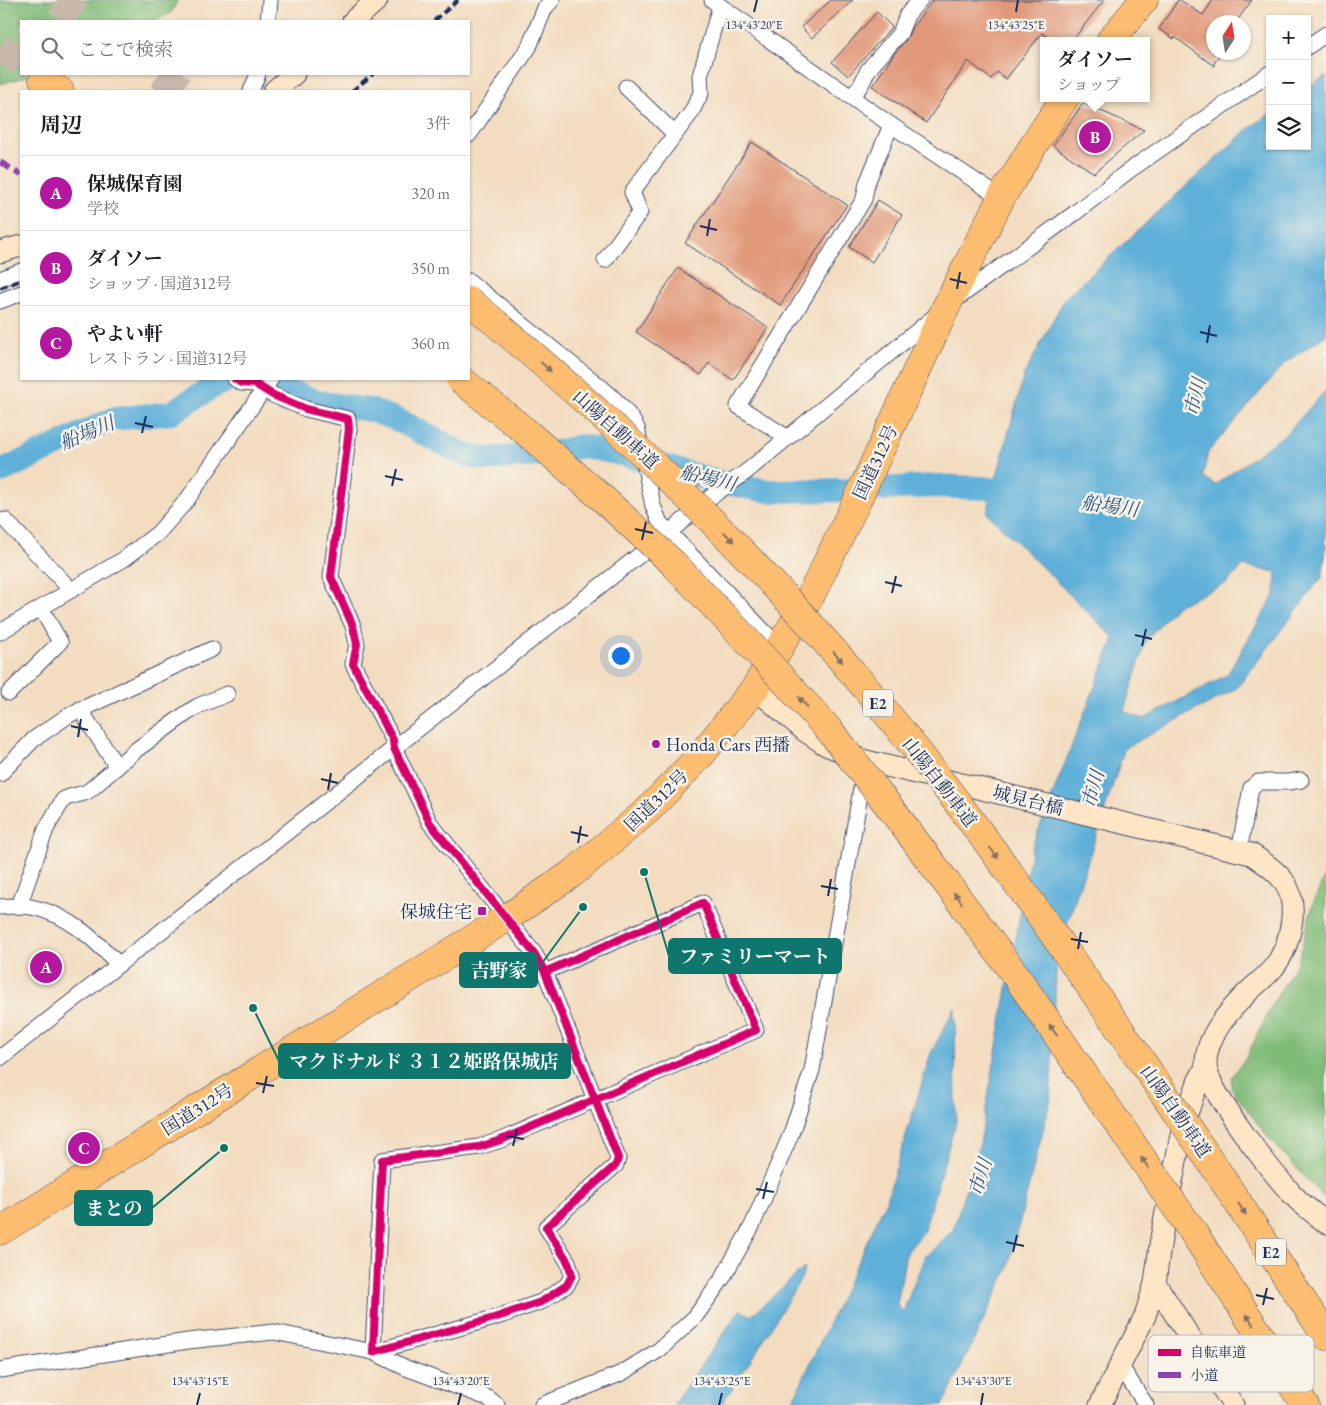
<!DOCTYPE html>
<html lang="ja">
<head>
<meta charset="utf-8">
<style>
  body { margin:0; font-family:"EB Garamond","Noto Serif JP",serif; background:#f6f6f6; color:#202124 }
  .controls { position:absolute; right:15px; top:15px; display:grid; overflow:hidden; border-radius:0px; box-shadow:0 1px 4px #0004 }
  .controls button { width:45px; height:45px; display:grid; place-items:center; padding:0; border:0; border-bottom:1px solid #e0e0e0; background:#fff; color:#202124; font:25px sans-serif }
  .compass { position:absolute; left:1206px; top:15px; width:45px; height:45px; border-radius:50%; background:#fff; box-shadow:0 1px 4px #0004; rotate:12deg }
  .you { position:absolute; left:620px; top:655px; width:18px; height:18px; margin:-12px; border:4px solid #fff; border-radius:50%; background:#1a73e8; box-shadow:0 0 0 8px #1a73e833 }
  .badge { display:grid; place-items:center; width:32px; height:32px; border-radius:50%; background:#b5179e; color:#fff; font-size:16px; font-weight:700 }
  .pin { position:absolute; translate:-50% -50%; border:2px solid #fff; box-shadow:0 1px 5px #0006 }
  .popup { position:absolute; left:1040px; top:37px; width:110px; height:65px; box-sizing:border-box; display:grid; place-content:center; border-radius:0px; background:#fff; filter:drop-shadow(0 1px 4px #0005); font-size:16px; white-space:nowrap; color:#757577 }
  .popup b { font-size:19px; color:#202124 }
  .popup::after { content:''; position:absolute; left:50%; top:100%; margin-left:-10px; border:10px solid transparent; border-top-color:#fff }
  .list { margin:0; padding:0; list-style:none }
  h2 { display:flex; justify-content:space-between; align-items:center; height:65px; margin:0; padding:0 20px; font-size:21px }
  h2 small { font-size:16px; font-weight:400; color:#757577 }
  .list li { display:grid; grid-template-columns:32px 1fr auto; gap:15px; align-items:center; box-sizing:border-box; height:75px; padding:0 20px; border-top:1px solid #e0e0e0 }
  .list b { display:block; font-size:19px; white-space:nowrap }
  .list p { margin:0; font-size:16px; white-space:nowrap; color:#757577 }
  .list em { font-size:16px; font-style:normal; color:#757577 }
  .icon { flex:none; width:28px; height:28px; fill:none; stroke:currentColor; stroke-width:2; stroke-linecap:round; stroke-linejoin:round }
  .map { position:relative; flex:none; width:1326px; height:1405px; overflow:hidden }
  .search { position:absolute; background:#fff; box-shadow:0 1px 4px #0004; left:20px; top:20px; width:450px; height:55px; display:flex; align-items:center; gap:12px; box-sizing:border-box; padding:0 18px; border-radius:0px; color:#757577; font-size:19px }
  .panel { position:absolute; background:#fff; box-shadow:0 1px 4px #0004; left:20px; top:90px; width:450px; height:290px; border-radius:0px }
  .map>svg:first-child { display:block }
  .forest { fill:#80bb78; stroke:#4e756b }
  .water { fill:#5eb0d9; stroke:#3c709c; fill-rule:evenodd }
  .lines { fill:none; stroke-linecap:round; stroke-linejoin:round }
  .river { stroke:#5eb0d9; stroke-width:24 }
  .building { fill:#e19879 }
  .highway-tunnel { stroke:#c8b9ac; stroke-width:28; stroke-dasharray:28 14; stroke-linecap:butt }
  .street-casing { stroke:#3b496d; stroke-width:17 }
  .secondary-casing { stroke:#3b496d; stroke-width:23 }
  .highway-casing { stroke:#3b496d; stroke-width:29 }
  .street { stroke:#fff; stroke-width:15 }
  .secondary { stroke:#fee5c5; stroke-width:21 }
  .highway { stroke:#fcbd6f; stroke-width:28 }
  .rail { stroke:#1b2f5e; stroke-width:4; stroke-dasharray:8 4; stroke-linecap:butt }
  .highway-bridge-casing { stroke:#3b496d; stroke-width:29; stroke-linecap:butt }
  .highway-bridge { stroke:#fcbd6f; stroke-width:28 }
  .quiet { stroke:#8e44ad; stroke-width:6; stroke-dasharray:12 6; stroke-linecap:butt }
  .cycleway-casing { stroke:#f7f3e8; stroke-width:11 }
  .cycleway { stroke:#d6006c; stroke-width:8 }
  .oneway { fill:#806f66 }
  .ticks { fill:none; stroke:#1b2f5e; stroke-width:2 }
  .poi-dot { fill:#b5179e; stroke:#f7f3e8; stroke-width:2 }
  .labels { text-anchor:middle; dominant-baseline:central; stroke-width:5; stroke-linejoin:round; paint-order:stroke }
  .shield { fill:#f7f3e8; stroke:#5d6a87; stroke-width:1 }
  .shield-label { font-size:16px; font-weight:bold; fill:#1b2f5e }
  .street-label { font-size:18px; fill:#1b2f5e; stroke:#f7f3e8 }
  .poi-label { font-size:18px; fill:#1b2f5e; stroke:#f7f3e8; text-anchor:start }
  .water-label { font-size:19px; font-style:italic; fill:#2f5683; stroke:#f7f3e8 }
  .key { fill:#f7f3e8; stroke:#b5b8bf; stroke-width:1 }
  .key-label { font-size:14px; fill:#1b2f5e }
  .ticks-label { font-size:12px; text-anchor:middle; fill:#1b2f5e; stroke:#f7f3e8; stroke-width:5; stroke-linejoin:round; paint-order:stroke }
  .leader { fill:none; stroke:#0f766e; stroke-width:2 }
  .callout-dot { fill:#0f766e; stroke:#f7f3e8; stroke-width:2 }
  .callout { fill:#0f766e; stroke:#0f766e; stroke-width:2 }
  .callout-label { font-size:19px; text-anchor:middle; font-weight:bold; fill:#fff }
</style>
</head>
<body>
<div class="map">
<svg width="1326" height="1405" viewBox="0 0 1326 1405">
  <rect width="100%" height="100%" fill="#f7f3e8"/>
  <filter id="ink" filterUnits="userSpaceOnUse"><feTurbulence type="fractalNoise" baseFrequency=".02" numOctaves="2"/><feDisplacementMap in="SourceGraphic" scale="10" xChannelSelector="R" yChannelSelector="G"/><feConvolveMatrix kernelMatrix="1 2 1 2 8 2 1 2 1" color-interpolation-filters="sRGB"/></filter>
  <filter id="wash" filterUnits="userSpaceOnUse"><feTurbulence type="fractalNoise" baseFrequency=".0096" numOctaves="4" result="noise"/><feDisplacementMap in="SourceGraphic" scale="20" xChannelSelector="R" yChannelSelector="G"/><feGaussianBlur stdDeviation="1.12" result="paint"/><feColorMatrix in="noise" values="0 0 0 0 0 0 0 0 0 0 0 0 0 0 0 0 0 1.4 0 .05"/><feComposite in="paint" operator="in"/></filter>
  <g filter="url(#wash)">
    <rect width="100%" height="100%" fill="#f3dcbf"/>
    <g class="forest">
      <polygon points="0,0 178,0 171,13 155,21 21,21 21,74 36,74 0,84"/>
      <polygon points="1326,872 1326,1200 1266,1135 1231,1088 1232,1077 1248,1054 1272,1005 1298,961 1312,907"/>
    </g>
    <g class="water">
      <path d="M1326 76V335L1285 363 1208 452 1203 476 1215 485 1287 433 1326 390V550L1322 577 1237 688 1125 748 1057 955 1050 1103 1007 1271 943 1405H791L886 1201 931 1053 955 1008 956 1122 923 1233 906 1253 897 1305 903 1312 924 1258 953 1230 980 1143 1032 847 1114 638 987 513 1024 375 1065 298 1248 129 1270 114V146H1307V88ZM1243 566 1276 572 1275 594 1227 675 1144 719 1124 711 1146 640 1176 606 1227 583Z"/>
      <polygon points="805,1267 802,1277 756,1352 721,1405 673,1405 740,1310 751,1316"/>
    </g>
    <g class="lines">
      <g class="river">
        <polyline points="268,379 282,388 319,402 370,410 396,419 465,455 486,459 549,454 582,446 621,454 719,482 768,491 855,490 936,486 984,488 1025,494"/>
        <polyline points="0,472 113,419 171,413 214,386 230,379"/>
      </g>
    </g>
    <g id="blocks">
      <g class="building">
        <polygon points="831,0 853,0 812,38 801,27"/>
        <polygon points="933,0 1104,0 1072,41 1052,41 1042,33 1006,79 997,72 991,79 968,61 926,123 872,86 894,54 907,39 912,27"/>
        <polygon points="1178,0 1180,0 1203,15 1213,0 1252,0 1236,22 1214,22 1214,52 1221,52 1214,63 1214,66 1175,37 1174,39 1159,29"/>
        <polygon points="877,12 892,27 848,76 832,62"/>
        <polygon points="1083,103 1144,130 1094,173 1053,146"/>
        <polygon points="752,142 847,205 780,305 685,243"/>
        <polygon points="878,200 902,215 872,262 849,247"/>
        <polygon points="678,268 768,328 733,380 709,363 701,375 636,332"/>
      </g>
    </g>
  </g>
  <g filter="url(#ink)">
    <use href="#blocks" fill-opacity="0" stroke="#3b496d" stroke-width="1"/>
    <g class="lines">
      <g class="highway-tunnel">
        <polyline points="57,0 86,21"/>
        <polyline points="0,47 21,63"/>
        <polyline points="159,74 183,91"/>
      </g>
      <g class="street-casing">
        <g id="street">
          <polyline points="712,0 891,125 1001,198"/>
          <polyline points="268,21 270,0"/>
          <polyline points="1307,47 1326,34"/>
          <polyline points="626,87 675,134"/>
          <polyline points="251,91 258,74"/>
          <polyline points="852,96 861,85 868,70 900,33 907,15 920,0"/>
          <polyline points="469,135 529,47 545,8 552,0"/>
          <polyline points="605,260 640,212 632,192 691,113 701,93 700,76 720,6"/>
          <polyline points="0,279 21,271"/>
          <path d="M469 281C502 308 535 334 568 361 592 381 622 399 637 428L653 506 660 523 779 647"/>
          <polyline points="955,300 1075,213 1127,172 1270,73"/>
          <polyline points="0,301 21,293"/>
          <polyline points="235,379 241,383 255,384 273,395 306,409 348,419 349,429 331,577 353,626 357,644 353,664 393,740 394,748 430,823 534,953 545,972 618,1158 616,1165 546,1227 568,1262 572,1275 567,1285 541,1302 494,1318 373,1352 382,1160 479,1147 501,1140 756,1030 703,903 545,972"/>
          <polyline points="788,438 738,406 864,199 867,183 891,125"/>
          <polyline points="5,520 71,590"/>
          <polyline points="0,632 124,559 158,533 187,500 271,379"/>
          <polyline points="9,693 60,642 41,608"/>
          <polyline points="80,709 117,767"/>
          <polyline points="0,774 34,739 69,715 212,649"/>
          <polyline points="1239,851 1251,788 1258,782 1289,782 1301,780"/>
          <path d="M19 906 46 829 63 800C72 794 82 796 90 790L136 750 187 713 198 706 227 694"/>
          <path d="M0 907C10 906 21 905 31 907 68 914 94 939 118 964"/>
          <polyline points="0,1058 679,524 712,496 746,472 935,316"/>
          <polyline points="1120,1365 1146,1405"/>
          <polyline points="0,1370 188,1341 274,1332 373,1352 406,1368 488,1398 497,1405"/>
          <polyline points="542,1405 622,1373 659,1350 695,1317 722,1279 752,1226 791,1134 812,1070 864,772"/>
        </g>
      </g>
      <g class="secondary-casing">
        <g id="secondary">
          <polyline points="353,21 377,0"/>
          <polyline points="274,91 294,74"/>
          <polyline points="0,252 21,246"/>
          <path d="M755 688 805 731 826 745 866 761 1251 854C1262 861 1274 869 1283 880 1301 903 1290 948 1273 968 1266 977 1256 984 1248 992 1229 1011 1205 1037 1206 1065 1207 1091 1274 1175 1294 1196 1303 1206 1316 1214 1326 1223"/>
          <polyline points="1155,1283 1233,1405"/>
          <polyline points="1100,1405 1145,1316 1155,1283 1161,1238 1183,1125 1198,1082 1206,1067"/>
        </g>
      </g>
      <g class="highway-casing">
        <g id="highway">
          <polyline points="1110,41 1144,0"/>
          <polyline points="43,79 60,91"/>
          <polyline points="1215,1168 1326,1336"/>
          <polyline points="0,1231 505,919 573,873 648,810 700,756 755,688 812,593 855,505 946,307 1001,198 1038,138 1065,98"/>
          <polyline points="1193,1232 1305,1405"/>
        </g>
      </g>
      <use href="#street" class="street"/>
      <use href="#secondary" class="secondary"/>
      <use href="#highway" class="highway"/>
      <g class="rail">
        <polyline points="434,21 458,0"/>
        <polyline points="352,91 373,74"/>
        <polyline points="0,288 21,280"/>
      </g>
      <g class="highway-bridge-casing">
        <g id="highway-bridge">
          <path d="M469 301C514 337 557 376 600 414 695 501 786 593 869 692 995 842 1104 1007 1215 1168"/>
          <polyline points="460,379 525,431 602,498 674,564 755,649 831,732 895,814 1014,973 1193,1232"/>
        </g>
      </g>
      <use href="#highway-bridge" class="highway-bridge"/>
      <polyline class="quiet" points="0,162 21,175"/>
      <g class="cycleway-casing">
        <polyline id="cycleway" points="235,379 241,383 255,384 273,395 306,409 348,419 349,429 331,577 353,626 357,644 353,664 393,740 394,748 430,823 534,953 545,972 618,1158 616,1165 546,1227 568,1262 572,1275 567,1285 541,1302 494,1318 373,1352 382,1160 479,1147 501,1140 756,1030 703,903 545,972"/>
      </g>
      <use href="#cycleway" class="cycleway"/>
    </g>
    <defs><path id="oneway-solid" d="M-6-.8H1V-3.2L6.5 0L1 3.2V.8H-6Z" transform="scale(1.25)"/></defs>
    <g class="oneway">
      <use href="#oneway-solid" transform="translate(546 367) rotate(41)"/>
      <use href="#oneway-solid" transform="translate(729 537) rotate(45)"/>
      <use href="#oneway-solid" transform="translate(838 657) rotate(49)"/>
      <use href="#oneway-solid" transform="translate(803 702) rotate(-132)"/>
      <use href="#oneway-solid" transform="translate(994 853) rotate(53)"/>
      <use href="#oneway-solid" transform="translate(958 898) rotate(-127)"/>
      <use href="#oneway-solid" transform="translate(1053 1030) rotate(-125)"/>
      <use href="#oneway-solid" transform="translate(1145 1163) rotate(-125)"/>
      <use href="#oneway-solid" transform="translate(1242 1209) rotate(57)"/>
      <use href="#oneway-solid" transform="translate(1250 1320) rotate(-123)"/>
    </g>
  </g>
  <path class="ticks" d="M754 12 757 0M1016 12 1018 0M700 226 717 230M707 236 710 219M950 279 967 283M957 289 960 272M1200 332 1217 336M1207 343 1210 325M135 423 153 427M142 433 146 416M385 476 403 480M392 486 396 469M635 529 653 533M642 540 646 522M885 582 902 586M892 593 896 576M1135 635 1152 639M1142 646 1146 629M71 726 88 730M78 737 81 719M321 779 338 783M328 790 331 773M571 832 588 836M578 843 581 826M821 886 838 889M828 896 831 879M1071 939 1088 942M1078 949 1081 932M256 1083 274 1086M263 1093 267 1076M506 1136 524 1139M513 1146 517 1129M756 1189 774 1192M763 1199 767 1182M1006 1242 1024 1246M1013 1252 1017 1235M1256 1295 1274 1299M1263 1305 1267 1288M197 1405 200 1393M458 1405 461 1393M719 1405 722 1393M981 1405 983 1393"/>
  <g class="poi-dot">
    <circle cx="656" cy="744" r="5"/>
    <rect x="477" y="906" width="10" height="10" rx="2.5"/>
  </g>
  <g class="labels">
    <g class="shield">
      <rect x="863" y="689.5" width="30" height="27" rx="4"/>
      <rect x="1256" y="1238.5" width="30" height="27" rx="4"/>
    </g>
    <g class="shield-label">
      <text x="878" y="703">E2</text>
      <text x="1271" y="1252">E2</text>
    </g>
    <g class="street-label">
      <text transform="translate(616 429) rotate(42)">山陽自動車道</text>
      <text transform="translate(875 462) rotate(-65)">国道312号</text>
      <text transform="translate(940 782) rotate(52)">山陽自動車道</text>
      <text transform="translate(656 800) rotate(-44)">国道312号</text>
      <text transform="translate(1028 800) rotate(14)">城見台橋</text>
      <text transform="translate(197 1109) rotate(-32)">国道312号</text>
      <text transform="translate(1176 1111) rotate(55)">山陽自動車道</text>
    </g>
    <g class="poi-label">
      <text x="666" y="744">Honda Cars 西播</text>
      <text x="472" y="911" text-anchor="end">保城住宅</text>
    </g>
    <g class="water-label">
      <text transform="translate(1195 397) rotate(-76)">市川</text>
      <text transform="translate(87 433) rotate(-23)">船場川</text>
      <text transform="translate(708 478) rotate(14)">船場川</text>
      <text transform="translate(1110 506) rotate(8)">船場川</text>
      <text transform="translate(1093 789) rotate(-75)">市川</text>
      <text transform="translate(980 1177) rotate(-73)">市川</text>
    </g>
  </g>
  <rect x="1148" y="1335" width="166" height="57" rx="8" class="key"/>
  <rect x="1158" y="1349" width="23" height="7" fill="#d6006c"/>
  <rect x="1158" y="1372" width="23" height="6" fill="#8e44ad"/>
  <g class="key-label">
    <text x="1190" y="1357">自転車道</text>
    <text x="1190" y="1380">小道</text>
  </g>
  <g class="ticks-label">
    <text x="754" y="29">134°43'20"E</text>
    <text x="1016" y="29">134°43'25"E</text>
    <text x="200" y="1385">134°43'15"E</text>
    <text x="461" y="1385">134°43'20"E</text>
    <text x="722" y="1385">134°43'25"E</text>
    <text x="983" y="1385">134°43'30"E</text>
  </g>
  <path class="leader" d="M644 872L669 956M583 907L537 970M253 1008L279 1061M224 1148L152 1208"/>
  <g class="callout-dot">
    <circle cx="644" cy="872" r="5"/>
    <circle cx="583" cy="907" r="5"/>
    <circle cx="253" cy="1008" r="5"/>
    <circle cx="224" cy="1148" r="5"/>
  </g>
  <g class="callout">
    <rect x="669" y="939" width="172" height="34" rx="5"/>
    <rect x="460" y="953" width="77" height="34" rx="5"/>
    <rect x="279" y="1044" width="291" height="34" rx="5"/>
    <rect x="75" y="1191" width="77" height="34" rx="5"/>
  </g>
  <g class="callout-label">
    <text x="755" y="963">ファミリーマート</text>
    <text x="499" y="977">吉野家</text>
    <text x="424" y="1068">マクドナルド ３１２姫路保城店</text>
    <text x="114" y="1215">まとの</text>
  </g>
</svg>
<div class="controls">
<button>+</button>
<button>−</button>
<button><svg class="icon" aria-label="layers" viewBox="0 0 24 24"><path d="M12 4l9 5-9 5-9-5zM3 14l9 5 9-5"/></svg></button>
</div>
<svg class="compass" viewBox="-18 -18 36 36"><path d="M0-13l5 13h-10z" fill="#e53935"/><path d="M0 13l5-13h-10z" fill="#757577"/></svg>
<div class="you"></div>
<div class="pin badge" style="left:46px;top:967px">A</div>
<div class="pin badge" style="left:1095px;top:137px">B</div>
<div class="popup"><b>ダイソー</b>ショップ</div>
<div class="pin badge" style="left:84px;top:1148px">C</div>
<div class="search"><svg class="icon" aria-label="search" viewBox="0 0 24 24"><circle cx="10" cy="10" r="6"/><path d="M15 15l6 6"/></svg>ここで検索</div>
<section class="panel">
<h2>周辺<small>3件</small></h2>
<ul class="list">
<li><span class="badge">A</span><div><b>保城保育園</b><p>学校</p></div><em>320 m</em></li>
<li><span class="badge">B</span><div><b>ダイソー</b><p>ショップ · 国道312号</p></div><em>350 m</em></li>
<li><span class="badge">C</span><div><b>やよい軒</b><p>レストラン · 国道312号</p></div><em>360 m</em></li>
</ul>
</section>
</div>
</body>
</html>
